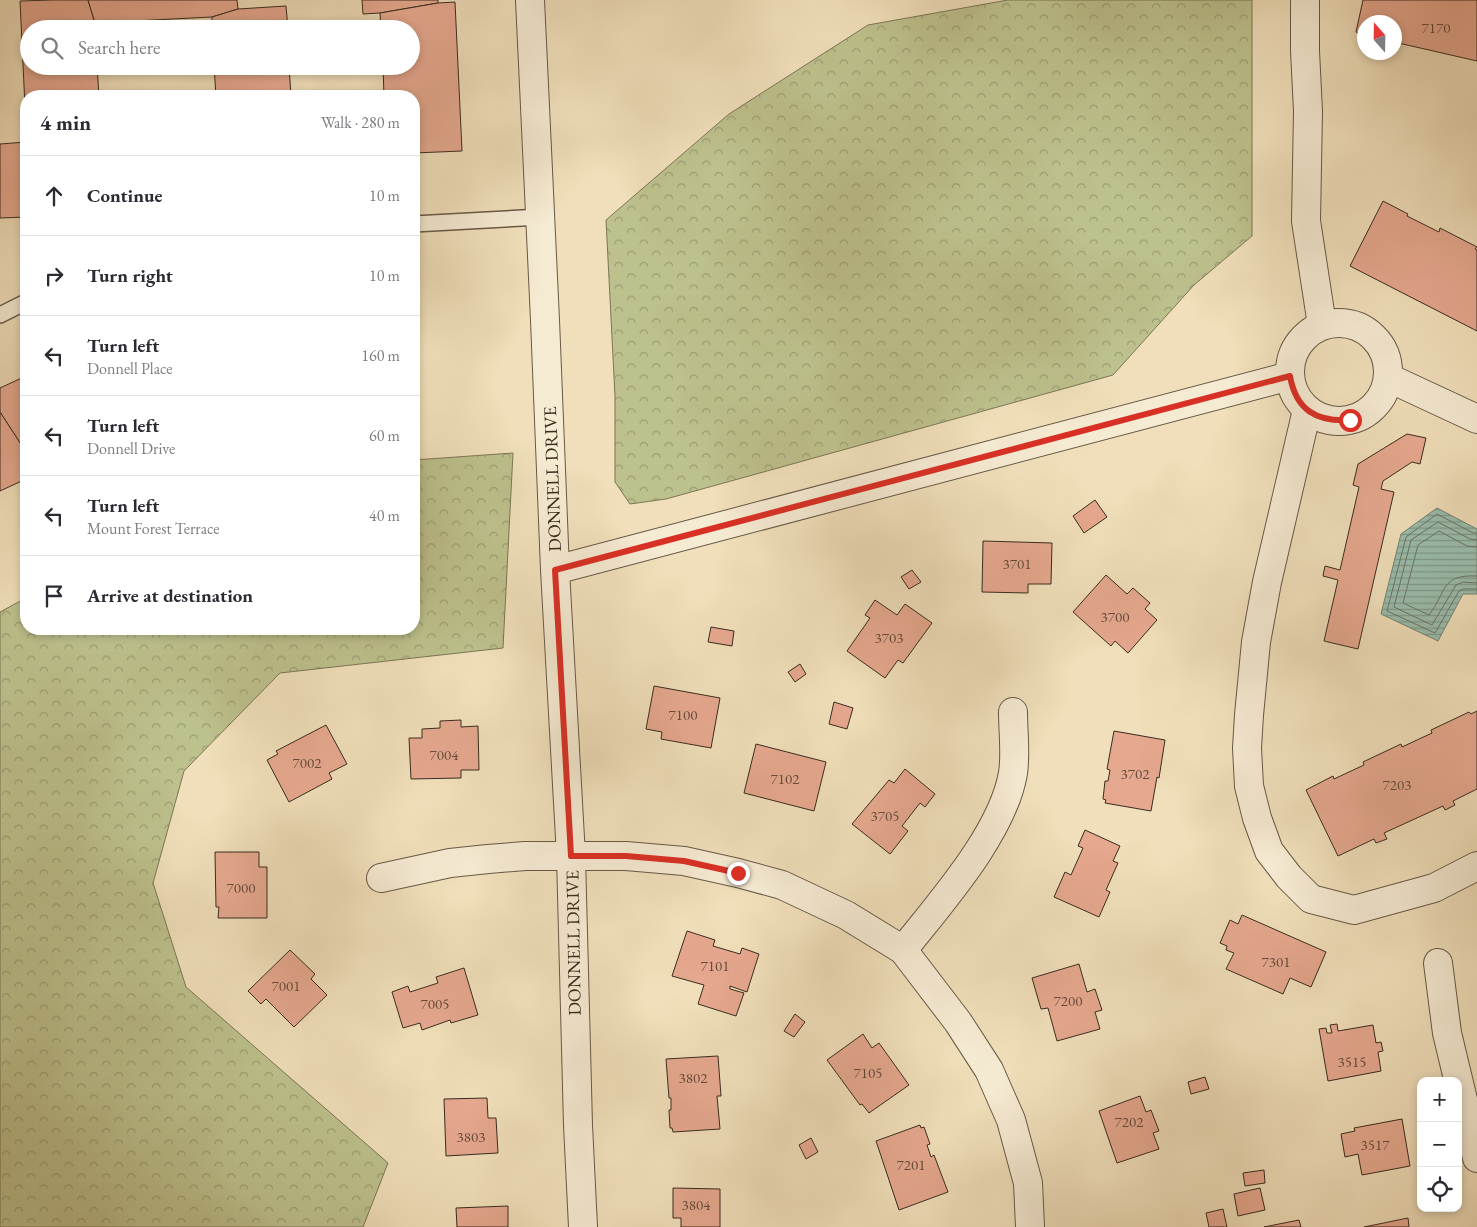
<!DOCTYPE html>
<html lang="en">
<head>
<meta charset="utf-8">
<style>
  body { margin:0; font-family:"EB Garamond",serif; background:#f2f2f3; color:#2b2b33 }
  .controls { position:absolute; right:15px; bottom:15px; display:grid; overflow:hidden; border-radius:10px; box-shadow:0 2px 8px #0003 }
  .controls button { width:45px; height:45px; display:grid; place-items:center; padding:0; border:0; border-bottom:1px solid #e1e1e2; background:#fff; color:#2b2b33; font:25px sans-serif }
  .compass { position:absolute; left:1357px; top:15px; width:45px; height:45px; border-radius:50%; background:#fff; box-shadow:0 2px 8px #0003; rotate:340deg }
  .stop { position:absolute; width:15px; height:15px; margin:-11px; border:4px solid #d93025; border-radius:50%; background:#fff }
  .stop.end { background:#d93025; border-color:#fff; box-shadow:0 1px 5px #0008 }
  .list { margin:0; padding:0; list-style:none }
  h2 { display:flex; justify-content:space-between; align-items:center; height:65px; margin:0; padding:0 20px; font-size:21px }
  h2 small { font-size:16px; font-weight:400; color:#7c7c81 }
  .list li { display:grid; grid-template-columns:32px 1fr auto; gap:15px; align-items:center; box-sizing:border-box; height:80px; padding:0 20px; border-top:1px solid #e1e1e2 }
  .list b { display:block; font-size:19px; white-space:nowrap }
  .list p { margin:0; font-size:16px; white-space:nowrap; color:#7c7c81 }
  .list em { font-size:16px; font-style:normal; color:#7c7c81 }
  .icon { flex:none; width:28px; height:28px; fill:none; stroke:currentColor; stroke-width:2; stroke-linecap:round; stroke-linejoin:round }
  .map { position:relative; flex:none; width:1477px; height:1227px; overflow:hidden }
  .search { position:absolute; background:#fff; box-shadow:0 2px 8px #0003; left:20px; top:20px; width:400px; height:55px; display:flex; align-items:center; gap:12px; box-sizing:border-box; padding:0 18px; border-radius:28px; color:#7c7c81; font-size:19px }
  .panel { position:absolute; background:#fff; box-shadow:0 2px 8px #0003; left:20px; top:90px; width:400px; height:545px; border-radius:20px }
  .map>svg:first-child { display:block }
  .forest { fill:url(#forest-crowns); stroke:#7b7656 }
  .water { fill:url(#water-rules); stroke:#738374 }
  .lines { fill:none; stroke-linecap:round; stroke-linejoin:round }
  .shore { stroke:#6a7466; stroke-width:1 }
  .building { fill:#e6a88f; stroke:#392c1f }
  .service-casing { stroke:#675946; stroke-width:18 }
  .minor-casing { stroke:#675946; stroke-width:30 }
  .service { stroke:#f5ead2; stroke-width:15 }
  .minor { stroke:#f5ead2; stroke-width:28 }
  .route { stroke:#d93025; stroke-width:6 }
  .labels { text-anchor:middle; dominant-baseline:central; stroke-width:4.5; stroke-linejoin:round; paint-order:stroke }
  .number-label { font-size:15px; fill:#644b3b }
  .street-label { font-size:18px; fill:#392c1f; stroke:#f5ead2 }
</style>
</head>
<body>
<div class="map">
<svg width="1477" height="1227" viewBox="0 0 1477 1227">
  <defs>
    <pattern id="forest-crowns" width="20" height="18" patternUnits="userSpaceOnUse" patternTransform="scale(1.25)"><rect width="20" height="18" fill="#bdc18d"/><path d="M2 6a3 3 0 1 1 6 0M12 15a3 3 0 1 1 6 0" fill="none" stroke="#9b9d73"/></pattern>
    <pattern id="water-rules" width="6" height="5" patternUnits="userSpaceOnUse" patternTransform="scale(1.25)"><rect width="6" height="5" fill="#9abdad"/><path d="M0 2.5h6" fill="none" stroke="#7f9a8c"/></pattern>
  </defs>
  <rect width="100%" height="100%" fill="#f0dfba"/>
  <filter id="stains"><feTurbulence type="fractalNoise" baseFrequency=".004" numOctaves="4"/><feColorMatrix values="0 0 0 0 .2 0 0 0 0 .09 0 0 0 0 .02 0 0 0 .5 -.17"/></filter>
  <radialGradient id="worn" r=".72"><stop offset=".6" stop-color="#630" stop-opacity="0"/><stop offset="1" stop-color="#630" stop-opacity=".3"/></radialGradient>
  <g class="forest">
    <polygon points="1008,0 1252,0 1252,236 1194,285 1113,375 666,499 630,504 615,482 615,396 606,220 729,114 868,25"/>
    <polygon points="513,453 503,648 280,673 184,771 153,883 186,987 388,1163 363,1227 0,1227 0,612 26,598 26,629 414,629 414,460"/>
  </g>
  <polygon class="water" points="1437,508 1477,529 1477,594 1463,594 1438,641 1381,614 1401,534"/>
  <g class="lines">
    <g class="shore">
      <polyline points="1477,533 1473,533 1437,514 1406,537 1387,611 1435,633 1459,591 1463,589 1477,589"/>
      <polyline points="1477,540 1470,539 1438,522 1411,540 1394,607 1432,625 1456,585 1463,582 1477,583"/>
      <path d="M1477 547 1467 546 1439 531 1418 545 1403 603 1429 615C1447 592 1440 574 1477 576"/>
    </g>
  </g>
  <g class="building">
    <polygon points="53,0 88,0 95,23 96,29 29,29 29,66 97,66 99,96 26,96 26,128 20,1"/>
    <polygon points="88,0 237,0 238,9 212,17 95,23"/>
    <polygon points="362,0 438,0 438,3 380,13 363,14"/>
    <polygon points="1363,0 1477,0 1477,61 1394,42 1394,22 1364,22 1364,35 1356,32"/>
    <polygon points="455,2 462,151 414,153 414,96 384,96 383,66 411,66 411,29 381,29 380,13 438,3"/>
    <polygon points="286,6 288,29 212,29 212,17 238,9"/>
    <polygon points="214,66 289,66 291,96 216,96"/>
    <polygon points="26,142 26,217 0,218 0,144"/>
    <polygon points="1383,201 1408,214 1407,216 1439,232 1440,228 1477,247 1475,249 1477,250 1477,331 1350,266"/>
    <polygon points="26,376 26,452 0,412 0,388"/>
    <polygon points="0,412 26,452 26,479 0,491"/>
    <polygon points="1407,434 1426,438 1420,464 1412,462 1383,481 1381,489 1394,492 1358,649 1324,641 1338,580 1323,576 1325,566 1340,570 1359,487 1353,485 1358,464"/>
    <polygon points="1095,500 1107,517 1084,533 1073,516"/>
    <polygon points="983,541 1052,543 1051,584 1028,584 1028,593 982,592"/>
    <polygon points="912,570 921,582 909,589 901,577"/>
    <polygon points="1106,575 1127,594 1133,588 1150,603 1145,609 1157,620 1128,653 1115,641 1111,646 1073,612"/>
    <polygon points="875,600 897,615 905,604 932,623 903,663 898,660 885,678 847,651 870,618 865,615"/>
    <polygon points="711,627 734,631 732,646 708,642"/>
    <polygon points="800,664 806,674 795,682 788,672"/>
    <polygon points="654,686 720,698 711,748 661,739 662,732 646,729"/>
    <polygon points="834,702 853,708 847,729 829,724"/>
    <polygon points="1477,711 1477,789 1453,801 1455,805 1445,810 1443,806 1384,833 1387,839 1376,843 1374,839 1338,856 1306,790 1333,776 1334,779 1364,765 1363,762 1401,744 1402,747 1432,733 1431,730 1469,712 1471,714"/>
    <polygon points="461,720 461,727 478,726 479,770 461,770 461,778 411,779 409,738 422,738 422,729 440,728 440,721"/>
    <polygon points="326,725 347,764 329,773 332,779 289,802 267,760 278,754 276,751"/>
    <polygon points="1114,731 1165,740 1159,778 1157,777 1151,811 1105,803 1106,800 1103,799 1105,781 1108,781 1110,770 1107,769"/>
    <polygon points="756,744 826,762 814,811 744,793"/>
    <polygon points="905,769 935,794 925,807 920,803 902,826 908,831 890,854 852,824 889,780 894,783"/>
    <polygon points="1085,830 1120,846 1113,861 1118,863 1106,890 1110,892 1099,917 1054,897 1065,872 1071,875 1083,848 1078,846"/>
    <polygon points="215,852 259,852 259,867 267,867 267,918 218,918 219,907 216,907"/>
    <polygon points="1242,915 1326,952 1311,987 1290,978 1283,994 1226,969 1234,953 1226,950 1227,946 1220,943 1230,920 1238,924"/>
    <polygon points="687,931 715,940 713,946 740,954 742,948 759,954 747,992 730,986 730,989 744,993 736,1016 698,1004 704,985 672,976"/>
    <polygon points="290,950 315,974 311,979 327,995 294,1027 266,999 261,1004 248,991"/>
    <polygon points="1079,964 1087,992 1095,989 1102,1010 1095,1012 1100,1029 1057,1041 1048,1008 1041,1009 1032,978"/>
    <polygon points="464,968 478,1015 451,1023 450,1020 422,1030 420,1023 403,1028 392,992 408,986 410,992 438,983 436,977"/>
    <polygon points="795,1014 805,1022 794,1037 784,1031"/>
    <polygon points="1337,1024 1338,1031 1373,1025 1376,1043 1381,1042 1383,1051 1378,1052 1381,1071 1328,1081 1319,1029 1326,1028 1327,1033 1332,1033 1330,1025"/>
    <polygon points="863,1034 872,1048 879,1043 909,1085 869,1113 862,1104 860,1105 827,1060"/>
    <polygon points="718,1056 721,1096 717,1096 720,1129 673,1132 672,1128 670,1128 669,1110 671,1110 671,1098 669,1098 666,1059"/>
    <polygon points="1205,1077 1209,1089 1191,1094 1188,1082"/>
    <polygon points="1140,1096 1146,1112 1151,1110 1159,1131 1153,1133 1159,1149 1117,1163 1099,1111"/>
    <polygon points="487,1098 488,1118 496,1118 498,1153 446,1156 444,1099"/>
    <polygon points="1402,1119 1410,1166 1362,1175 1358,1154 1345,1157 1341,1134 1355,1131 1354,1128"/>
    <polygon points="920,1125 921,1128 924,1127 930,1144 927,1145 931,1157 934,1155 948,1192 899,1210 876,1141"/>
    <polygon points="811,1138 818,1152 806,1159 799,1145"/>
    <polygon points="1264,1170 1265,1183 1245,1186 1243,1173"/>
    <polygon points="673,1188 720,1189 720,1227 681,1227 681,1218 673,1218"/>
    <polygon points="1260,1188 1265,1210 1238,1216 1234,1194"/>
    <polygon points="508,1206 508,1227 457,1227 456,1208"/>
    <polygon points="1223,1209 1227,1227 1209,1227 1206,1213"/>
    <polygon points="1408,1218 1409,1227 1364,1227"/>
    <polygon points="1299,1220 1301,1227 1264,1227"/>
  </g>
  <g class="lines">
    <g class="service-casing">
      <g id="service">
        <polyline points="414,224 541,217"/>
        <polyline points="0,315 26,302"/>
      </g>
    </g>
    <g class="minor-casing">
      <g id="minor">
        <polyline points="530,0 545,320 555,570 571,856 578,1125 583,1227"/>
        <polyline points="1305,0 1305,51 1308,111 1306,221 1322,325"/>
        <circle cx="1339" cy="372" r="49"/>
        <polyline points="1389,378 1477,419"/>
        <polyline points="1307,410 1267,582 1256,642 1249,715 1247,748 1249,786 1257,818 1269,851 1289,877 1311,899 1354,910 1434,888 1477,866"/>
        <polyline points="555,570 1290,376"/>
        <polyline points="381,878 450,863 488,859 525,856 626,856 684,861 738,873 782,885 846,915 903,950 958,1022 989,1070 1011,1120 1028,1183 1030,1227"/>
        <path d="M903 950C940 903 1003 833 1013 773 1016 754 1013 732 1013 712"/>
        <polyline points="1438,963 1447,1033 1477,1158"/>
      </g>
    </g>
    <use href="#service" class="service"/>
    <use href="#minor" class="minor"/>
  </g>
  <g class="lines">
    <path class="route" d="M738 873 684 861 626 856H571L555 570 1290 376C1296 410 1316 422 1350 420"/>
  </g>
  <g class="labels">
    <g class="number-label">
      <text x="1436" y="27">7170</text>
      <text x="1017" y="563">3701</text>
      <text x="1115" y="616">3700</text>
      <text x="889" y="637">3703</text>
      <text x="683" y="714">7100</text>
      <text x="444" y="754">7004</text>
      <text x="307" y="762">7002</text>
      <text x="1135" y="773">3702</text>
      <text x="785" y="778">7102</text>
      <text x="1397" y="784">7203</text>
      <text x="885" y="815">3705</text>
      <text x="241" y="887">7000</text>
      <text x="1276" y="961">7301</text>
      <text x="715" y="965">7101</text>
      <text x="286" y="985">7001</text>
      <text x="1068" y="1000">7200</text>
      <text x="435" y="1003">7005</text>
      <text x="1352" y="1061">3515</text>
      <text x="868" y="1072">7105</text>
      <text x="693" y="1077">3802</text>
      <text x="1129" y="1121">7202</text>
      <text x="471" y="1136">3803</text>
      <text x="1375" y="1144">3517</text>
      <text x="911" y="1164">7201</text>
      <text x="696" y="1204">3804</text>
    </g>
    <g class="street-label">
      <text transform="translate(552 479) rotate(-92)">DONNELL DRIVE</text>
      <text transform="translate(573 943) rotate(-91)">DONNELL DRIVE</text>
    </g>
  </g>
  <rect width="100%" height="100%" filter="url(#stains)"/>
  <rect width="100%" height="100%" fill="url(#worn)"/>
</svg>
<div class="controls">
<button>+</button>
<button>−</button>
<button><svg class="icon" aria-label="locate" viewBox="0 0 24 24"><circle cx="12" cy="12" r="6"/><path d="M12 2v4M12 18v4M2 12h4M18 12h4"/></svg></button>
</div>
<svg class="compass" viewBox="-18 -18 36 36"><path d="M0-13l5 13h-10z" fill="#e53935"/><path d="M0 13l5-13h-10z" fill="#7c7c81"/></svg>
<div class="stop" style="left:1350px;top:420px"></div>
<div class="stop end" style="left:738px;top:873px"></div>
<div class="search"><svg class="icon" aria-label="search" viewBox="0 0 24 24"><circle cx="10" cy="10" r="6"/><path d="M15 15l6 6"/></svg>Search here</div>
<section class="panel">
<h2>4 min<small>Walk · 280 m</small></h2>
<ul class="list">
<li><svg class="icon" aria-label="ahead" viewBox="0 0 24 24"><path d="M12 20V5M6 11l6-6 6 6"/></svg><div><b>Continue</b></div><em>10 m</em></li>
<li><svg class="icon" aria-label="right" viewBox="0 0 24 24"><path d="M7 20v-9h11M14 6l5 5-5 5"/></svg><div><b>Turn right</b></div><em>10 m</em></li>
<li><svg class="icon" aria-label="left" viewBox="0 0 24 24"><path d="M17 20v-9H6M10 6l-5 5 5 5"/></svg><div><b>Turn left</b><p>Donnell Place</p></div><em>160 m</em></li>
<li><svg class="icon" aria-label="left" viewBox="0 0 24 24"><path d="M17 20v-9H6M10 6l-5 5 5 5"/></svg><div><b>Turn left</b><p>Donnell Drive</p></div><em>60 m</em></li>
<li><svg class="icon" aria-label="left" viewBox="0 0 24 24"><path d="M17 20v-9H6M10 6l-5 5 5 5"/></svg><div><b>Turn left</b><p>Mount Forest Terrace</p></div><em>40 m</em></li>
<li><svg class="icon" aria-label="arrive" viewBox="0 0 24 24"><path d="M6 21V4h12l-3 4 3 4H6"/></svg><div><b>Arrive at destination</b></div></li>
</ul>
</section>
</div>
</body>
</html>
